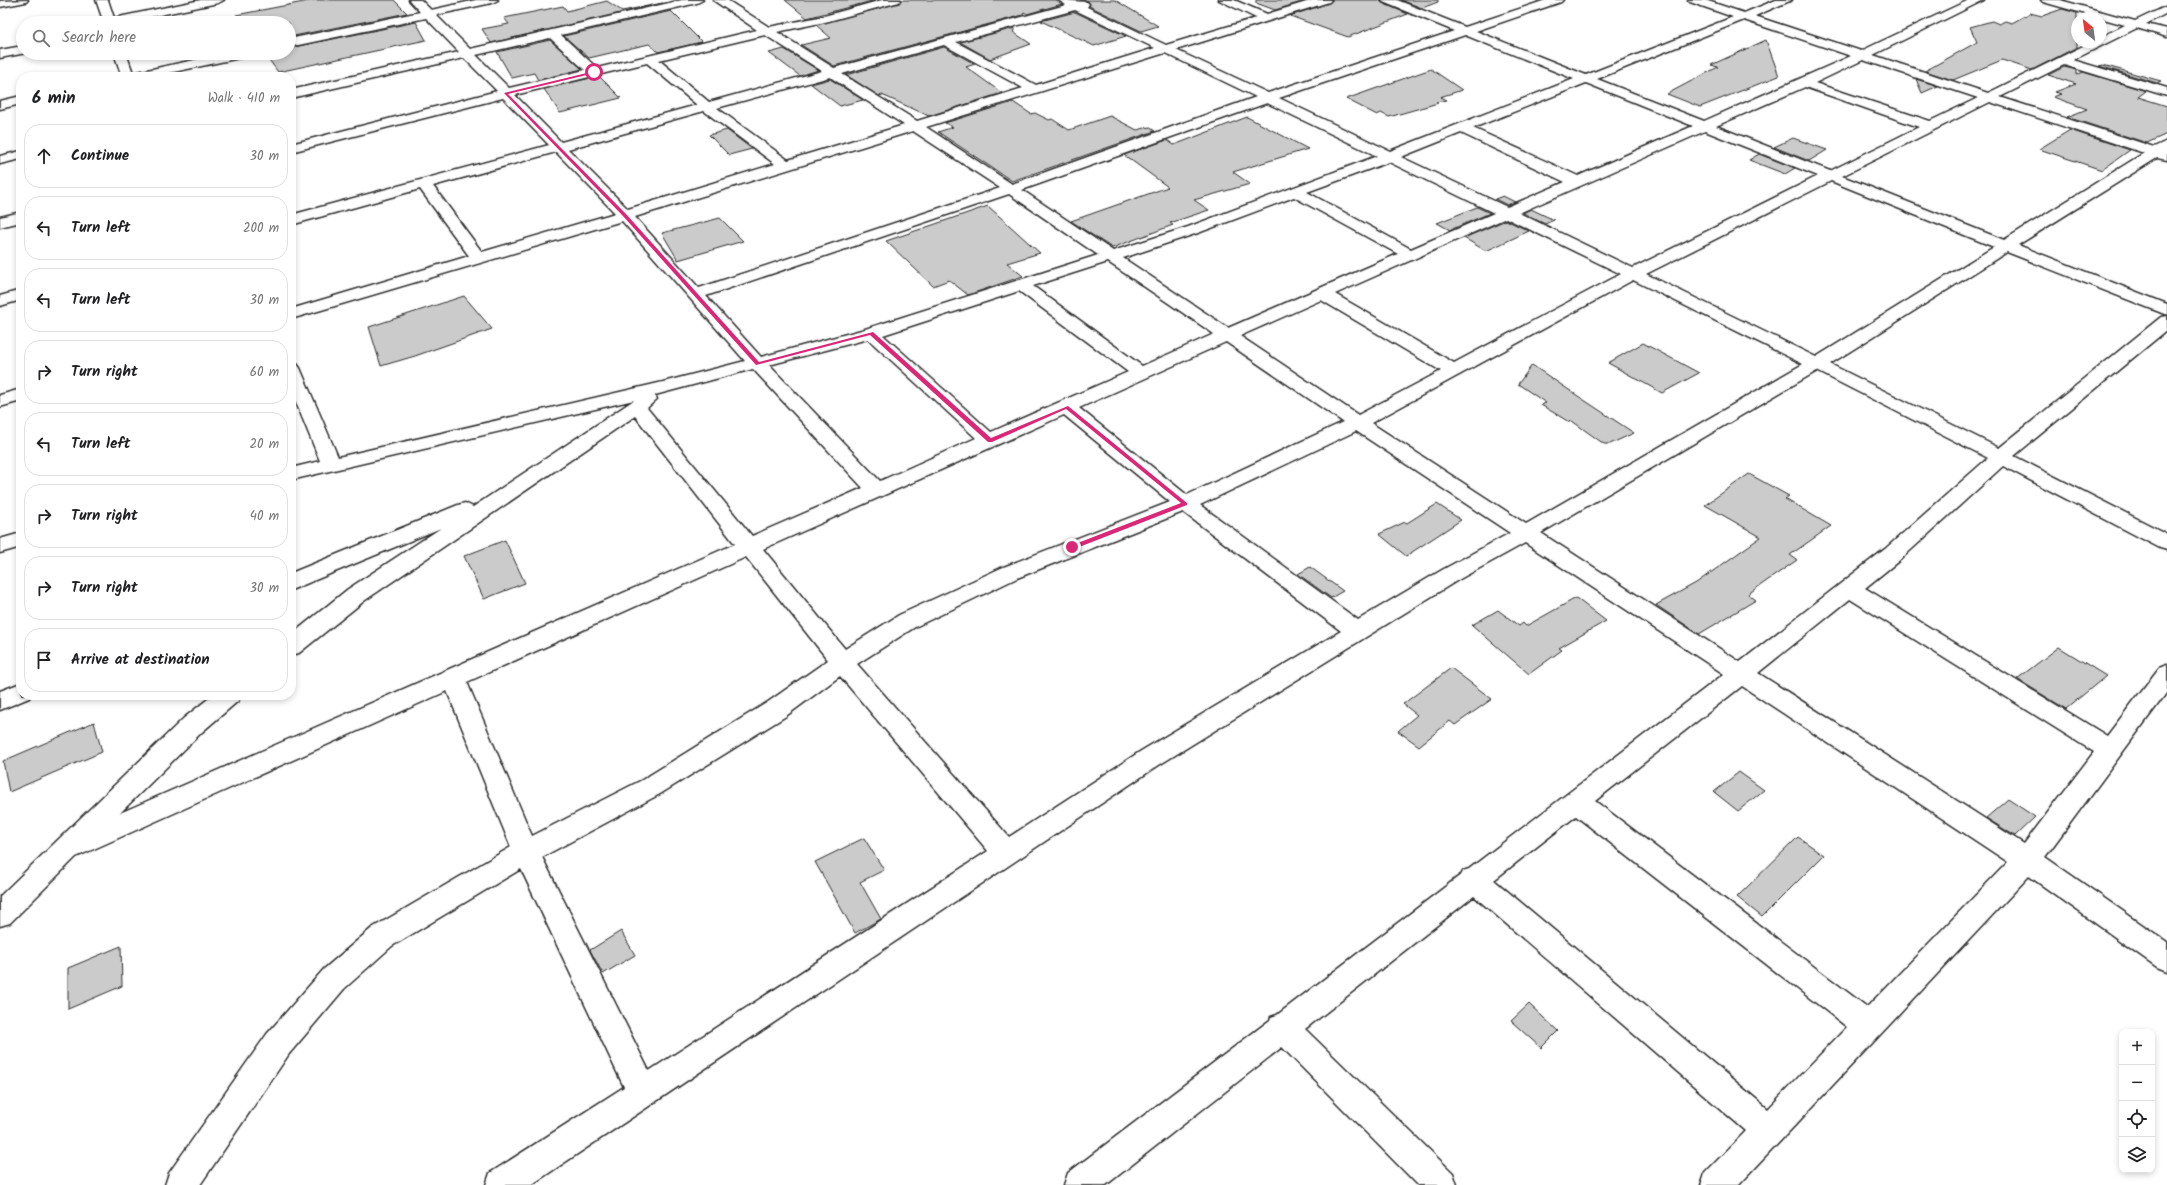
<!DOCTYPE html>
<html lang="en">
<head>
<meta charset="utf-8">
<style>
  body { margin:0; font-family:Kalam,sans-serif; background:#f2f2f2; color:#202124 }
  .controls { position:absolute; right:12px; bottom:12px; display:grid; overflow:hidden; border-radius:8px; box-shadow:0 2px 6px #0003 }
  .controls button { width:36px; height:36px; display:grid; place-items:center; padding:0; border:0; border-bottom:1px solid #e0e0e0; background:#fff; color:#202124; font:20px sans-serif }
  .compass { position:absolute; left:2071px; top:12px; width:36px; height:36px; border-radius:50%; background:#fff; box-shadow:0 2px 6px #0003; rotate:331deg }
  .stop { position:absolute; width:12px; height:12px; margin:-9px; border:3px solid #db2777; border-radius:50%; background:#fff }
  .stop.end { background:#db2777; border-color:#fff; box-shadow:0 1px 4px #0008 }
  .list { margin:0; padding:0; list-style:none }
  h2 { display:flex; justify-content:space-between; align-items:center; height:52px; margin:0; padding:0 16px; font-size:17px }
  h2 small { font-size:13px; font-weight:400; color:#757577 }
  .list li { display:grid; grid-template-columns:26px 1fr auto; gap:12px; align-items:center; box-sizing:border-box; height:64px; margin:0 8px 8px; padding:0 8px; border:1px solid #e0e0e0; border-radius:16px }
  .list b { display:block; font-size:15px; white-space:nowrap }
  .list em { font-size:13px; font-style:normal; color:#757577 }
  .icon { flex:none; width:22px; height:22px; fill:none; stroke:currentColor; stroke-width:2; stroke-linecap:round; stroke-linejoin:round }
  .map { position:relative; flex:none; width:2167px; height:1185px; overflow:hidden }
  .search { position:absolute; background:#fff; box-shadow:0 2px 6px #0003; left:16px; top:16px; width:280px; height:44px; display:flex; align-items:center; gap:10px; box-sizing:border-box; padding:0 14px; border-radius:22px; color:#757577; font-size:15px }
  .panel { position:absolute; background:#fff; box-shadow:0 2px 6px #0003; left:16px; top:72px; width:280px; height:628px; border-radius:16px }
  .map>svg:first-child { display:block }
  .building { fill:#cbcbcb; stroke:#2b2b2b }
  .lines { fill:none; stroke-linecap:round; stroke-linejoin:round }
  .street-casing { stroke:#2b2b2b; stroke-width:3 }
  .street { fill:#fff; fill-rule:evenodd }
  .route { fill:#db2777 }
</style>
</head>
<body>
<div class="map">
<svg width="2167" height="1185" viewBox="0 0 2167 1185">
  <rect width="100%" height="100%" fill="#fff"/>
  <filter id="ink" filterUnits="userSpaceOnUse"><feTurbulence type="fractalNoise" baseFrequency=".025" numOctaves="2"/><feDisplacementMap in="SourceGraphic" scale="8" xChannelSelector="R" yChannelSelector="G"/><feConvolveMatrix kernelMatrix="1 2 1 2 8 2 1 2 1" color-interpolation-filters="sRGB"/></filter>
  <g filter="url(#ink)">
    <g class="building">
      <polygon points="314,0 394,0 407,13 289,37 289,23 242,23 236,15"/>
      <polygon points="785,0 876,0 807,18"/>
      <polygon points="902,0 1057,0 1062,4 1027,14 1024,12 1023,15 834,66 801,45 831,38 816,25 899,3"/>
      <polygon points="1080,0 1115,0 1158,26 1141,31 1089,6 1090,4 1088,1"/>
      <polygon points="1256,0 1308,0 1275,10 1256,3"/>
      <polygon points="1332,0 1380,0 1382,3 1408,14 1348,37 1290,16 1329,3"/>
      <polygon points="1401,0 1438,0 1438,2 1422,8"/>
      <polygon points="607,1 622,11 663,3 491,43 482,29 509,24 504,18 563,6 567,11"/>
      <polygon points="2062,9 2077,13 2077,47 2032,70 2002,60 1953,80 1925,71 1977,42 1970,27 1992,21 1999,24 2005,21 2012,23 2030,13 2042,16"/>
      <polygon points="671,11 702,42 658,52 649,44 589,58 564,36"/>
      <polygon points="1075,12 1126,36 1094,46 1041,21"/>
      <polygon points="416,22 426,40 278,72 264,53 289,53 289,48"/>
      <polygon points="1015,28 1013,32 1031,44 990,59 960,42"/>
      <polygon points="550,40 582,69 538,80 534,73 512,78 497,52"/>
      <polygon points="1766,40 1779,76 1700,107 1667,94 1718,67 1711,65"/>
      <polygon points="944,47 975,64 966,67 1002,93 929,116 882,95 879,96 846,75"/>
      <polygon points="784,49 818,70 800,76 769,53"/>
      <polygon points="2103,65 2161,81 2157,83 2099,66"/>
      <polygon points="2064,67 2077,70 2077,75 2083,72 2146,91 2138,97 2167,106 2167,134 2147,143 2067,117 2087,109 2053,97 2061,94 2055,92 2076,84 2048,75"/>
      <polygon points="1431,69 1462,90 1440,97 1446,100 1436,102 1438,103 1389,117 1381,113 1377,115 1346,99"/>
      <polygon points="599,76 621,98 560,113 544,89"/>
      <polygon points="830,79 863,100 840,106 811,84"/>
      <polygon points="1916,79 1938,86 1922,93"/>
      <polygon points="1013,102 1031,114 1035,113 1049,120 1052,119 1069,130 1110,116 1137,130 1149,127 1155,131 1012,181 938,132 953,127 945,123"/>
      <polygon points="1247,117 1308,149 1233,172 1250,184 1194,200 1209,210 1170,223 1173,225 1112,248 1071,221 1168,187 1124,155 1167,140 1174,145"/>
      <polygon points="727,130 752,149 729,155 709,135"/>
      <polygon points="2070,130 2130,150 2102,170 2039,149"/>
      <polygon points="1793,138 1827,150 1809,161 1774,147"/>
      <polygon points="1759,154 1795,168 1785,174 1749,160"/>
      <polygon points="1503,196 1515,202 1507,205 1495,199"/>
      <polygon points="988,206 1040,253 1007,263 1023,276 968,295 949,280 933,286 886,241"/>
      <polygon points="1477,207 1490,213 1450,230 1437,223"/>
      <polygon points="1531,209 1554,220 1545,224 1523,213"/>
      <polygon points="720,218 743,241 678,260 662,233"/>
      <polygon points="1506,220 1529,231 1486,251 1464,238"/>
      <polygon points="464,296 492,329 415,356 381,366 369,327"/>
      <polygon points="1643,343 1699,373 1662,393 1608,363"/>
      <polygon points="1532,365 1578,396 1634,433 1610,444 1604,444 1572,421 1569,422 1541,405 1546,403 1518,384"/>
      <polygon points="1749,474 1789,496 1785,499 1831,526 1790,555 1797,560 1748,594 1756,600 1699,634 1656,605 1696,583 1761,537 1705,505"/>
      <polygon points="1437,504 1461,520 1406,556 1379,534 1405,522 1407,523"/>
      <polygon points="505,540 525,583 484,599 464,556"/>
      <polygon points="1310,567 1343,591 1331,598 1298,574"/>
      <polygon points="1576,598 1606,621 1559,648 1562,650 1529,674 1472,625 1498,610 1519,626 1523,623 1526,626"/>
      <polygon points="2059,647 2106,676 2066,709 2017,679"/>
      <polygon points="1451,668 1492,699 1455,725 1450,721 1419,746 1398,731 1417,715 1403,704"/>
      <polygon points="94,722 102,752 9,792 3,761"/>
      <polygon points="1739,772 1764,790 1738,811 1714,792"/>
      <polygon points="2008,799 2035,817 2015,836 1986,818"/>
      <polygon points="1798,837 1824,855 1762,917 1737,897"/>
      <polygon points="864,838 884,870 860,882 881,919 855,933 815,862"/>
      <polygon points="621,931 635,955 603,974 590,950"/>
      <polygon points="121,946 122,986 68,1009 68,968"/>
      <polygon points="1529,1004 1558,1031 1541,1048 1511,1021"/>
    </g>
    <g class="lines">
      <g class="street-casing">
        <g id="street">
          <polygon points="28,0 26,2 0,7 0,1"/>
          <polygon points="96,0 108,0 114,18 201,0 224,0 218,3 121,23 104,23"/>
          <path d="M409 0H421L431 10 476 0H498L492 3 436 15 470 49 682 0H703L697 3 561 35 597 68 757 30 713 0H727L769 27 824 16 882 0H901L899 2 825 22 777 32 834 68 1066 5 1058 0 1087 2 1089 4 1087 7 1166 45 1256 18 1219 0H1234L1267 14 1313 0H1331L1329 2 1176 50 1268 93 1454 31 1383 2 1381 0H1397L1465 27 1546 0H1563L1561 2 1476 31 1586 75 1733 17 1690 2 1688 0H1705L1744 13 1776 0H1792L1755 16 1861 51 1969 0H1984L1873 55 1988 93 2091 42H2101V37L2125 25 2043 2 2041 0H2060L2135 21 2167 6V13L2146 24 2167 29V37L2137 28 2073 60 2167 88V96L2064 65 2000 97 2154 147 2167 141V160L2157 158 2018 245 2167 304V315L2007 252 1830 364 1999 448 2161 317 2167 316V330L2014 456 2167 534V550L2160 548 2003 466 1901 559 1865 588 2107 736 2159 668 2167 665V692L2045 857 2167 942V971L2157 967 2029 876 1739 1185H1701L1705 1173 1746 1131 1474 896 1305 1029 1453 1173 1457 1185H1418L1282 1047 1106 1185H1064L1068 1173 1270 1020 1271 1017 1277 1015 1462 874 1463 871 1469 869 1724 674 1525 543 1458 580 1159 765 531 1185H486L490 1173 624 1087 521 869 392 946 344 989 289 1054 200 1185H165L169 1173 267 1034 324 969 372 928 511 847 447 691 76 857 10 923 0 926V896L184 718 213 695H242L238 701 202 732 120 813 735 544 635 416 364 601 299 653 291 655V635L348 589 441 528 291 590V573L458 505 465 503 473 507 634 400 291 480V468L320 461 291 390V363L297 364 300 368 338 457 663 382 745 361 622 221 291 319V309L469 256 420 189 291 225V215L549 145 503 98 291 152V144L497 91 464 58 291 98V90L459 52 426 18 289 47V39L420 12ZM1075 10 1155 48 1036 85 956 42ZM1744 20 1851 56 1704 121 1597 79ZM765 35 822 71 709 102 659 60ZM1465 35 1574 79 1390 151 1279 98ZM550 38 585 70 509 88 476 55ZM944 45 1023 88 917 121 842 74ZM1165 53 1256 97 1012 184 926 127ZM1863 60 1978 98 1930 121 1815 83ZM647 63 697 105 561 142 515 95ZM830 77 904 125 788 160 717 108ZM1586 83 1693 126 1578 176 1473 128ZM1805 87 1919 127 1830 171 1716 126ZM1990 102 2144 153 2004 240 1842 176ZM1267 103 1377 156 1188 227 1113 251 1022 190ZM704 111 775 164 628 209 568 149ZM913 131 1000 188 699 288 635 217ZM1705 131 1818 176 1633 268 1519 213ZM1461 133 1565 182 1507 207 1401 157ZM556 152 615 213 482 252 433 186ZM1389 162 1494 213 1411 249 1307 192ZM1831 181 1994 247 1816 357 1646 274ZM1009 194 1098 255 865 329 761 357 706 296ZM1294 197 1398 254 1228 328 1123 258 1198 233ZM1506 218 1621 274 1454 363 1335 294ZM1108 262 1214 334 1142 366 1033 286ZM1633 280 1803 364 1526 524 1371 423ZM1019 291 1128 372 991 432 883 335ZM1321 300 1441 371 1358 415 1240 336ZM868 339 976 438 880 481 769 365ZM1226 342 1343 422 1187 495 1079 408ZM753 369 863 488 752 536 647 408 657 399 655 395ZM1817 371 1988 458 1885 549 1740 662 1541 533ZM1064 415 1170 502 1001 568 899 615 845 649 763 549ZM1356 431 1510 533 1442 570 1358 620 1200 505ZM1183 512 1341 631 1141 751 1009 837 857 664 915 627 1017 578ZM746 557 828 660 768 702 642 780 532 836 467 682ZM1850 599 2094 752 2024 844 1758 673ZM840 676 988 851 649 1071 542 857 660 794 786 716ZM1742 686 2008 862 1867 1007 1595 801ZM1576 816 1847 1027 1768 1109 1494 880Z"/>
          <polygon points="23,46 23,53 26,53 0,58 0,50"/>
          <polygon points="114,53 126,53 133,73 227,53 250,53 244,57 150,77 122,77"/>
          <polygon points="21,96 21,104 0,109 0,101"/>
          <polygon points="21,151 21,159 0,164 0,156"/>
          <polygon points="21,212 21,222 0,227 0,217"/>
          <polygon points="21,290 21,300 0,306 0,296"/>
          <polygon points="21,389 21,401 0,407 0,395"/>
          <polygon points="21,533 21,547 0,553 0,539"/>
          <polygon points="21,683 21,695 31,695 29,698 0,710 0,691"/>
        </g>
      </g>
      <use href="#street" class="street"/>
    </g>
  </g>
  <polygon class="route" points="595,71 595,73 508,94 626,214 759,362 873,332 991,438 1068,406 1187,503 1187,505 1074,549 1070,549 1070,546 1181,503 1066,409 992,442 988,442 870,335 756,365 623,216 504,93"/>
</svg>
<div class="controls">
<button>+</button>
<button>−</button>
<button><svg class="icon" aria-label="locate" viewBox="0 0 24 24"><circle cx="12" cy="12" r="6"/><path d="M12 2v4M12 18v4M2 12h4M18 12h4"/></svg></button>
<button><svg class="icon" aria-label="layers" viewBox="0 0 24 24"><path d="M12 4l9 5-9 5-9-5zM3 14l9 5 9-5"/></svg></button>
</div>
<svg class="compass" viewBox="-18 -18 36 36"><path d="M0-13l5 13h-10z" fill="#e53935"/><path d="M0 13l5-13h-10z" fill="#757577"/></svg>
<div class="stop" style="left:594px;top:72px"></div>
<div class="stop end" style="left:1072px;top:547px"></div>
<div class="search"><svg class="icon" aria-label="search" viewBox="0 0 24 24"><circle cx="10" cy="10" r="6"/><path d="M15 15l6 6"/></svg>Search here</div>
<section class="panel">
<h2>6 min<small>Walk · 410 m</small></h2>
<ul class="list">
<li><svg class="icon" aria-label="ahead" viewBox="0 0 24 24"><path d="M12 20V5M6 11l6-6 6 6"/></svg><div><b>Continue</b></div><em>30 m</em></li>
<li><svg class="icon" aria-label="left" viewBox="0 0 24 24"><path d="M17 20v-9H6M10 6l-5 5 5 5"/></svg><div><b>Turn left</b></div><em>200 m</em></li>
<li><svg class="icon" aria-label="left" viewBox="0 0 24 24"><path d="M17 20v-9H6M10 6l-5 5 5 5"/></svg><div><b>Turn left</b></div><em>30 m</em></li>
<li><svg class="icon" aria-label="right" viewBox="0 0 24 24"><path d="M7 20v-9h11M14 6l5 5-5 5"/></svg><div><b>Turn right</b></div><em>60 m</em></li>
<li><svg class="icon" aria-label="left" viewBox="0 0 24 24"><path d="M17 20v-9H6M10 6l-5 5 5 5"/></svg><div><b>Turn left</b></div><em>20 m</em></li>
<li><svg class="icon" aria-label="right" viewBox="0 0 24 24"><path d="M7 20v-9h11M14 6l5 5-5 5"/></svg><div><b>Turn right</b></div><em>40 m</em></li>
<li><svg class="icon" aria-label="right" viewBox="0 0 24 24"><path d="M7 20v-9h11M14 6l5 5-5 5"/></svg><div><b>Turn right</b></div><em>30 m</em></li>
<li><svg class="icon" aria-label="arrive" viewBox="0 0 24 24"><path d="M6 21V4h12l-3 4 3 4H6"/></svg><div><b>Arrive at destination</b></div></li>
</ul>
</section>
</div>
</body>
</html>
